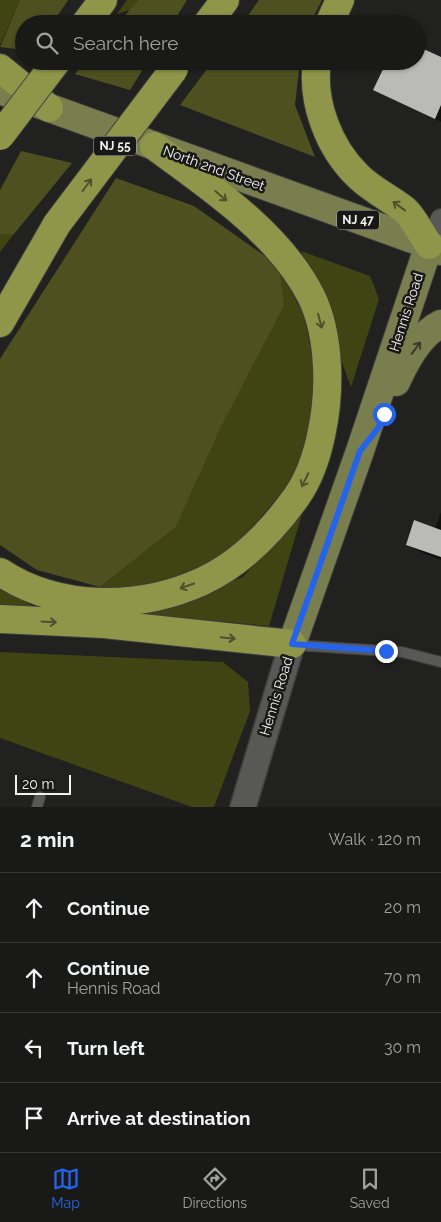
<!DOCTYPE html>
<html lang="en">
<head>
<meta charset="utf-8">
<style>
  body { margin:0; font-family:Raleway,sans-serif; background:#222320; color:#f1f3f6 }
  .scale { position:absolute; left:15px; bottom:12px; width:56px; box-sizing:border-box; padding-left:5px; border:2px solid #f2f3f1; border-top:0; font-size:14px; line-height:18px; white-space:nowrap; color:#f2f3f1; -webkit-text-stroke:4px #181816; paint-order:stroke }
  .stop { position:absolute; width:15px; height:15px; margin:-11px; border:4px solid #2563eb; border-radius:50%; background:#fff }
  .stop.end { background:#2563eb; border-color:#fff; box-shadow:0 1px 5px #0008 }
  .list { margin:0; padding:0; list-style:none }
  h2 { display:flex; justify-content:space-between; align-items:center; height:65px; margin:0; padding:0 20px; font-size:21px }
  h2 small { font-size:16px; font-weight:400; color:#9fa1a1 }
  .list li { display:grid; grid-template-columns:32px 1fr auto; gap:15px; align-items:center; box-sizing:border-box; height:70px; padding:0 20px; border-top:1px solid #373836 }
  .list b { display:block; font-size:19px; white-space:nowrap }
  .list p { margin:0; font-size:16px; white-space:nowrap; color:#9fa1a1 }
  .list em { font-size:16px; font-style:normal; color:#9fa1a1 }
  .icon { flex:none; width:28px; height:28px; fill:none; stroke:currentColor; stroke-width:2; stroke-linecap:round; stroke-linejoin:round }
  .map { position:relative; flex:none; width:441px; height:807px; overflow:hidden }
  .search { position:absolute; background:#191a17; box-shadow:0 1px 4px #0004; left:15px; right:15px; top:15px; height:55px; display:flex; align-items:center; gap:12px; box-sizing:border-box; padding:0 18px; border-radius:28px; color:#9fa1a1; font-size:19px }
  .sheet { height:345px; background:#191a17 }
  nav { display:flex; justify-content:space-around; align-items:center; box-sizing:border-box; height:70px; border-top:1px solid #373836; background:#191a17; font-size:14px; color:#9fa1a1 }
  nav a { display:grid; justify-items:center; gap:2px }
  nav .on { color:#2563eb }
  .map>svg:first-child { display:block }
  .green { fill:#404312 }
  .forest { fill:#4e511f }
  .shadow { fill:#0007 }
  .building { fill:#babab7 }
  .lines { fill:none; stroke-linecap:round; stroke-linejoin:round }
  .service-casing { stroke:#3e3e3c; stroke-width:12 }
  .minor-casing { stroke:#3e3e3c; stroke-width:22 }
  .tertiary-casing { stroke:#3e3e3c; stroke-width:28 }
  .primary-casing { stroke:#3e3e3c; stroke-width:30 }
  .motorway-casing { stroke:#3e3e3c; stroke-width:30 }
  .service { stroke:#585956; stroke-width:10 }
  .minor { stroke:#585956; stroke-width:20 }
  .tertiary { stroke:#585956; stroke-width:25 }
  .primary { stroke:#797e4e; stroke-width:28 }
  .motorway { stroke:#8f9649; stroke-width:28 }
  .motorway-bridge-casing { stroke:#3e3e3c; stroke-width:30; stroke-linecap:butt }
  .motorway-bridge { stroke:#8f9649; stroke-width:28 }
  .oneway { stroke:#4e512d }
  .oneway2 { stroke:#3a3c2a }
  .route { stroke:#2563eb; stroke-width:6 }
  .labels { text-anchor:middle; dominant-baseline:central; stroke-width:5; stroke-linejoin:round; paint-order:stroke }
  .shield { fill:#181816; stroke:#b1b1af; stroke-width:1 }
  .shield-label { font-size:12px; font-weight:bold; fill:#f2f3f1 }
  .street-label { font-size:14px; fill:#f2f3f1; stroke:#181816 }
</style>
</head>
<body>
<div class="map">
<svg width="441" height="807" viewBox="0 0 441 807">
  <rect width="100%" height="100%" fill="#21221f"/>
  <g class="green">
    <polygon points="0,0 20,0 0,45"/>
    <polygon points="127,0 138,0 130,10 117,14"/>
    <polygon points="0,234 14,234 0,252"/>
    <polygon points="301,251 370,276 379,299 351,387"/>
    <polygon points="279,266 305,318 319,394 297,475 222,562 161,588 100,587 176,527 222,425"/>
    <polygon points="305,504 269,626 145,614 243,577"/>
    <polygon points="0,587 43,612 0,610"/>
    <polygon points="0,652 223,662 248,682 250,711 214,807 192,807 0,738"/>
  </g>
  <g class="forest">
    <polygon points="20,0 68,0 52,24 24,24 24,50 0,47"/>
    <polygon points="138,0 187,0 172,24 118,24"/>
    <polygon points="259,0 322,0 310,24 242,24"/>
    <polygon points="86,61 148,61 130,90 75,74"/>
    <polygon points="213,61 300,61 295,105 315,157 180,105"/>
    <polygon points="21,151 72,163 14,234 0,234 0,190"/>
    <polygon points="116,178 194,206 279,266 284,305 222,425 176,527 100,587 37,570 0,545 0,359"/>
  </g>
  <g class="shadow">
    <polygon points="441,58 441,122 375,90 417,61"/>
    <polygon points="441,512 441,560 423,553 407,544 435,529"/>
  </g>
  <g class="building">
    <polygon points="417,46 441,57 441,105 435,119 373,90 387,61 417,61"/>
    <polygon points="414,520 441,530 441,557 406,545"/>
  </g>
  <g class="lines">
    <g class="service-casing">
      <g id="service">
        <polyline points="293,645 402,652 441,662"/>
        <polyline points="37,807 40,797"/>
      </g>
    </g>
    <g class="minor-casing">
      <polyline id="minor" points="429,245 441,219"/>
    </g>
    <g class="tertiary-casing">
      <polyline id="tertiary" points="243,807 292,644"/>
    </g>
    <g class="primary-casing">
      <g id="primary">
        <polyline points="0,90 429,245 441,251"/>
        <path d="M396 382C405 362 419 334 441 324"/>
        <polyline points="292,644 360,451 429,245"/>
      </g>
    </g>
    <g class="motorway-casing">
      <g id="motorway">
        <polyline points="85,24 103,0"/>
        <polyline points="207,24 225,0"/>
        <polyline points="329,24 340,0"/>
        <path d="M317 61C311 102 329 148 358 176 372 190 390 198 405 210 414 218 421 234 429 245"/>
        <polyline points="0,68 49,108"/>
        <polyline points="0,323 57,224"/>
        <path d="M0 572C59 611 140 610 203 581 241 563 273 530 297 496 320 463 329 407 327 367 326 344 322 318 311 296 280 234 209 186 154 146"/>
        <polyline points="0,619 104,624 292,644"/>
      </g>
    </g>
    <use href="#service" class="service"/>
    <use href="#minor" class="minor"/>
    <use href="#tertiary" class="tertiary"/>
    <use href="#primary" class="primary"/>
    <use href="#motorway" class="motorway"/>
    <g class="motorway-bridge-casing">
      <g id="motorway-bridge">
        <polyline points="0,136 57,61"/>
        <polyline points="57,224 174,69"/>
      </g>
    </g>
    <use href="#motorway-bridge" class="motorway-bridge"/>
  </g>
  <defs><path id="oneway-shaft" d="M-6 0H5M1.5-3L5.5 0L1.5 3" fill="none" stroke-width="1.6" stroke-linecap="round" stroke-linejoin="round" transform="scale(1.25)"/></defs>
  <g class="oneway">
    <use href="#oneway-shaft" transform="translate(87 185) rotate(-53)"/>
    <use href="#oneway-shaft" transform="translate(221 196) rotate(41)"/>
    <use href="#oneway-shaft" transform="translate(399 206) rotate(-144)"/>
    <use href="#oneway-shaft" transform="translate(320 321) rotate(75)"/>
    <use href="#oneway-shaft" transform="translate(305 480) rotate(116)"/>
    <use href="#oneway-shaft" transform="translate(187 586) rotate(161)"/>
    <use href="#oneway-shaft" transform="translate(49 622) rotate(3)"/>
    <use href="#oneway-shaft" transform="translate(228 638) rotate(6)"/>
  </g>
  <use class="oneway2" href="#oneway-shaft" transform="translate(416 348) rotate(-54)"/>
  <g class="lines">
    <polyline class="route" points="384,414 379,427 360,451 292,644 386,651"/>
  </g>
  <g class="labels">
    <g class="shield">
      <rect x="94" y="136.5" width="42" height="19" rx="4"/>
      <rect x="337" y="210.5" width="42" height="19" rx="4"/>
    </g>
    <g class="shield-label">
      <text x="115" y="146">NJ 55</text>
      <text x="358" y="220">NJ 47</text>
    </g>
    <g class="street-label">
      <text transform="translate(214 168) rotate(20)">North 2nd Street</text>
      <text transform="translate(406 312) rotate(-72)">Hennis Road</text>
      <text transform="translate(276 696) rotate(-73)">Hennis Road</text>
    </g>
  </g>
</svg>
<div class="scale">20 m</div>
<div class="stop" style="left:384px;top:414px"></div>
<div class="stop end" style="left:386px;top:651px"></div>
<div class="search"><svg class="icon" aria-label="search" viewBox="0 0 24 24"><circle cx="10" cy="10" r="6"/><path d="M15 15l6 6"/></svg>Search here</div>
</div>
<section class="sheet">
<h2>2 min<small>Walk · 120 m</small></h2>
<ul class="list">
<li><svg class="icon" aria-label="ahead" viewBox="0 0 24 24"><path d="M12 20V5M6 11l6-6 6 6"/></svg><div><b>Continue</b></div><em>20 m</em></li>
<li><svg class="icon" aria-label="ahead" viewBox="0 0 24 24"><path d="M12 20V5M6 11l6-6 6 6"/></svg><div><b>Continue</b><p>Hennis Road</p></div><em>70 m</em></li>
<li><svg class="icon" aria-label="left" viewBox="0 0 24 24"><path d="M17 20v-9H6M10 6l-5 5 5 5"/></svg><div><b>Turn left</b></div><em>30 m</em></li>
<li><svg class="icon" aria-label="arrive" viewBox="0 0 24 24"><path d="M6 21V4h12l-3 4 3 4H6"/></svg><div><b>Arrive at destination</b></div></li>
</ul>
</section>
<nav>
<a class="on"><svg class="icon" aria-label="map" viewBox="0 0 24 24"><path d="M3 6l6-2 6 2 6-2v14l-6 2-6-2-6 2zM9 4v14M15 6v14"/></svg>Map</a>
<a><svg class="icon" aria-label="directions" viewBox="0 0 24 24"><path d="M12 3l9 9-9 9-9-9zM9 14v-3h6M13 9l2 2-2 2"/></svg>Directions</a>
<a><svg class="icon" aria-label="saved" viewBox="0 0 24 24"><path d="M7 4h10v16l-5-4-5 4z"/></svg>Saved</a>
</nav>
</body>
</html>
